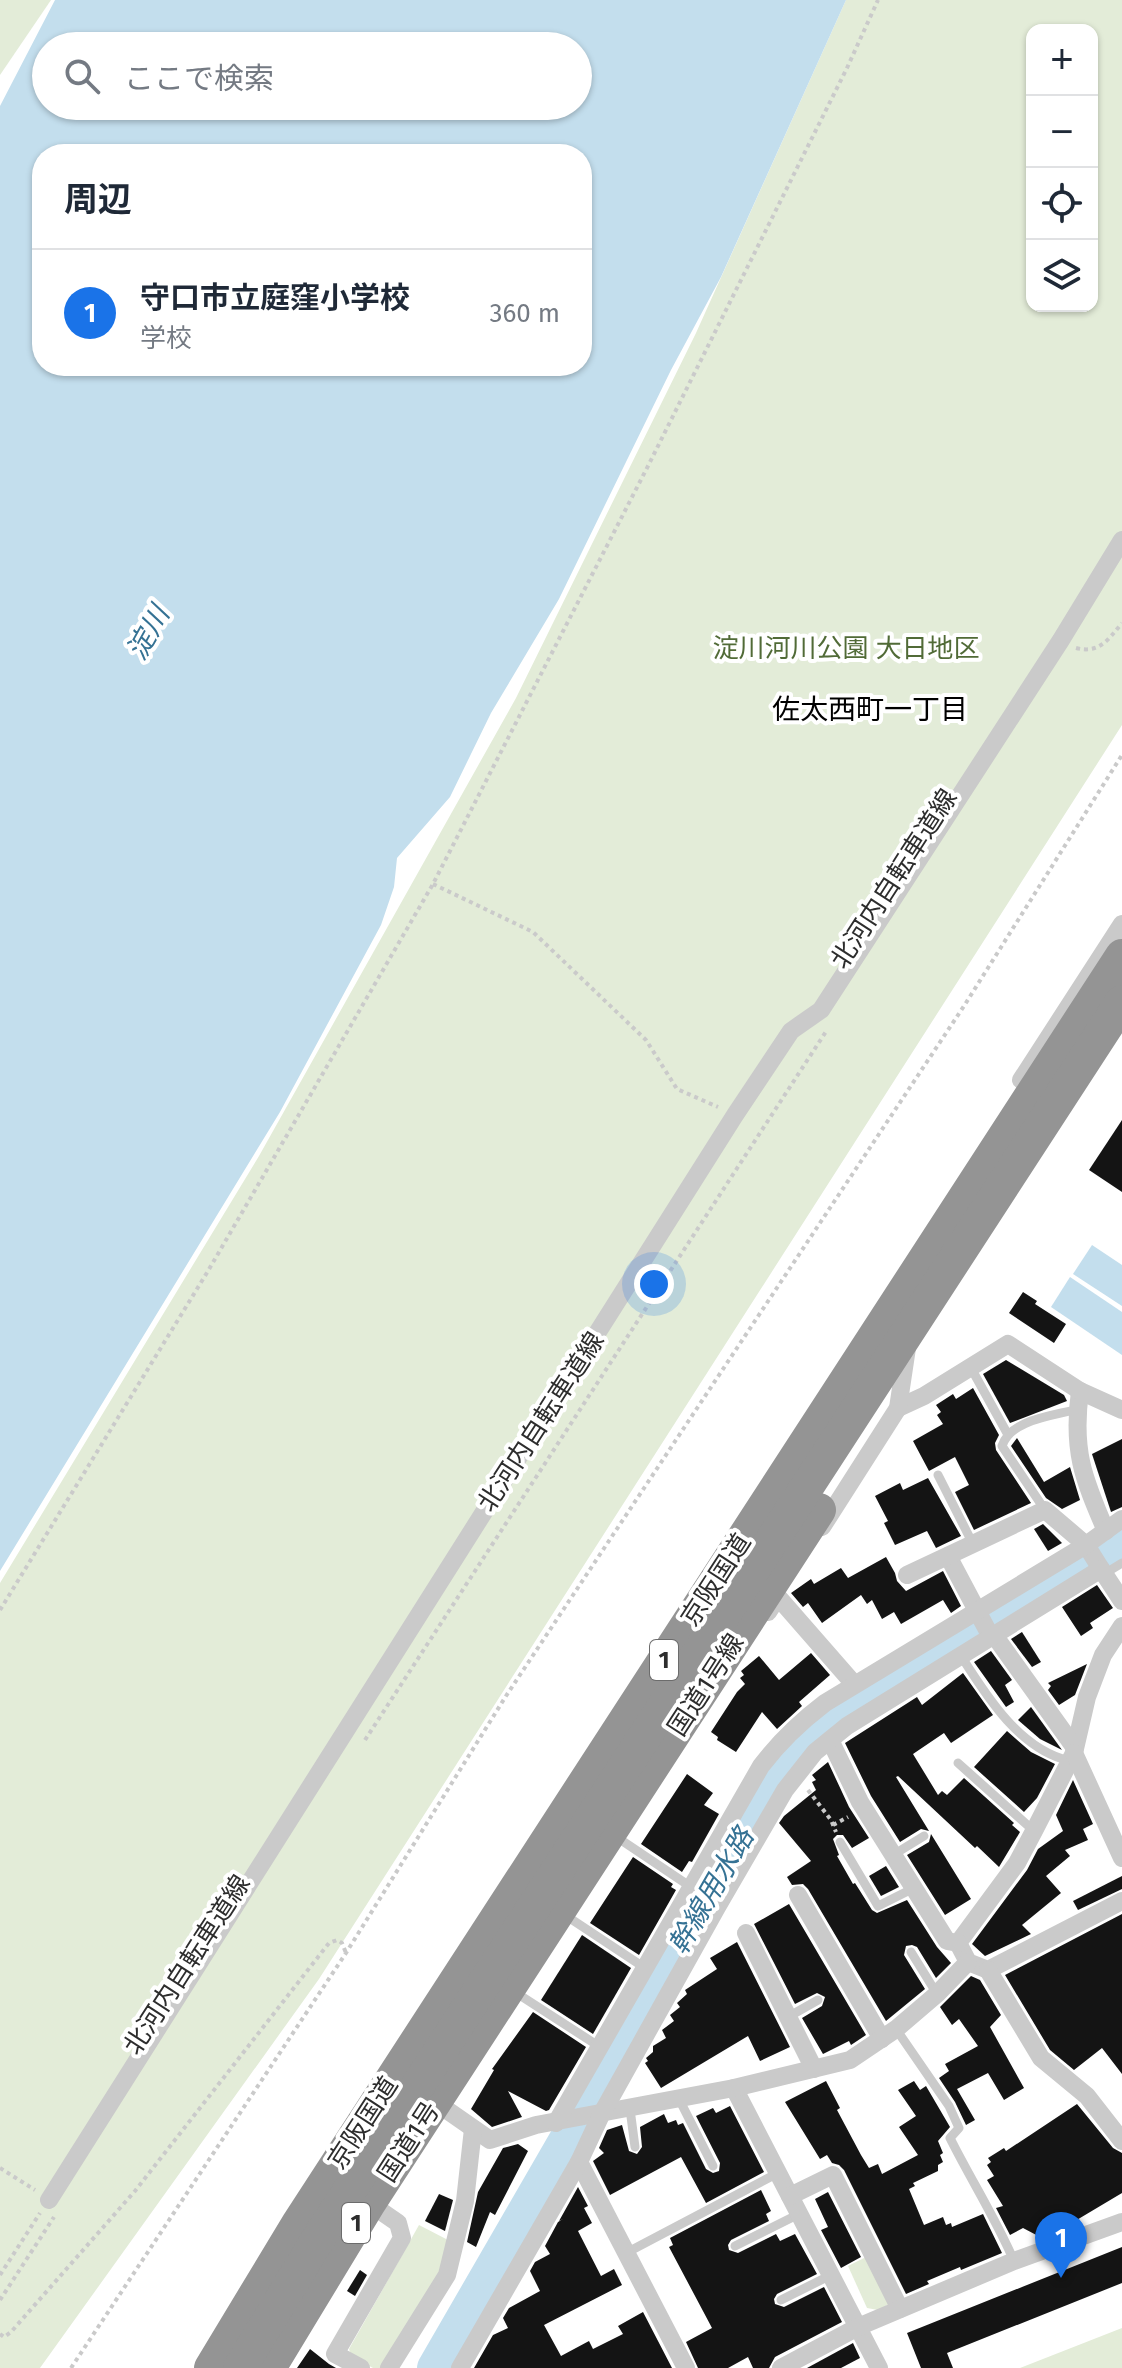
<!DOCTYPE html>
<html lang="ja">
<head>
<meta charset="utf-8">
<style>
  body { margin:0; font-family:"Fira Sans","Noto Sans JP",sans-serif; background:#f6f6f7; color:#1f2937 }
  .controls { position:absolute; right:24px; top:24px; display:grid; overflow:hidden; border-radius:16px; box-shadow:0 2px 6px #0004 }
  .controls button { width:72px; height:72px; display:grid; place-items:center; padding:0; border:0; border-bottom:2px solid #e0e1e3; background:#fff; color:#1f2937; font:40px sans-serif }
  .you { position:absolute; left:654px; top:1284px; width:28px; height:28px; margin:-20px; border:6px solid #fff; border-radius:50%; background:#1a73e8; box-shadow:0 0 0 12px #1a73e833 }
  .badge { display:grid; place-items:center; width:52px; height:52px; border-radius:50%; background:#1a73e8; color:#fff; font-size:26px; font-weight:700 }
  .pin { position:absolute; translate:-50% -66px; filter:drop-shadow(0 2px 4px #0008) }
  .pin::after { content:''; position:absolute; top:42px; width:28px; height:24px; background:inherit; clip-path:polygon(0 0,100% 0,50% 100%) }
  .list { margin:0; padding:0; list-style:none }
  h2 { display:flex; justify-content:space-between; align-items:center; height:104px; margin:0; padding:0 32px; font-size:34px }
  h2 small { font-size:26px; font-weight:400; color:#747a83 }
  .list li { display:grid; grid-template-columns:52px 1fr auto; gap:24px; align-items:center; box-sizing:border-box; height:128px; padding:0 32px; border-top:2px solid #e0e1e3 }
  .list b { display:block; font-size:30px; white-space:nowrap }
  .list p { margin:0; font-size:26px; white-space:nowrap; color:#747a83 }
  .list em { font-size:26px; font-style:normal; color:#747a83 }
  .icon { flex:none; width:44px; height:44px; fill:none; stroke:currentColor; stroke-width:2; stroke-linecap:round; stroke-linejoin:round }
  .map { position:relative; flex:none; width:1122px; height:2368px; overflow:hidden }
  .search { position:absolute; background:#fff; box-shadow:0 2px 6px #0004; left:32px; top:32px; width:560px; height:88px; display:flex; align-items:center; gap:20px; box-sizing:border-box; padding:0 28px; border-radius:44px; color:#747a83; font-size:30px }
  .panel { position:absolute; background:#fff; box-shadow:0 2px 6px #0004; left:32px; top:144px; width:560px; height:232px; border-radius:32px }
  .map>svg:first-child { display:block }
  .green { fill:#e3ecd8; fill-rule:evenodd }
  .water { fill:#c3deed; fill-rule:evenodd }
  .lines { fill:none; stroke-linecap:round; stroke-linejoin:round }
  .river { stroke:#c3deed; stroke-width:36 }
  .building { fill:#141414 }
  .path { stroke:#cacaca; stroke-width:4; stroke-dasharray:4 4; stroke-linecap:butt }
  .lane { stroke:#cacaca; stroke-width:9 }
  .street { stroke:#cacaca; stroke-width:18 }
  .highway { stroke:#949494; stroke-width:34 }
  .highway-bridge { stroke:#949494; stroke-width:34 }
  .labels { text-anchor:middle; dominant-baseline:central; stroke-width:8; stroke-linejoin:round; paint-order:stroke }
  .shield { fill:#fff; stroke:#6c6c6c; stroke-width:2 }
  .shield-label { font-size:24px; font-weight:bold; fill:#2d2d2d }
  .park-label { font-size:26px; fill:#516b37; stroke:#fff }
  .street-label { font-size:26px; fill:#2d2d2d; stroke:#fff }
  .water-label { font-size:28px; font-style:italic; fill:#357294; stroke:#fff }
  .neighbourhood-label { font-size:28px; fill:#000; stroke:#fff }
</style>
</head>
<body>
<div class="map">
<svg width="1122" height="2368" viewBox="0 0 1122 2368">
  <rect width="100%" height="100%" fill="#fff"/>
  <g class="green">
    <polygon points="0,0 51,0 0,75"/>
    <path d="M846 0H1122V725L319 1979 40 2368H0V1583L259 1156 516 698 696 333ZM1032 30H1092V306H1032Z"/>
    <polygon points="419,2225 448,2240 440,2272 382,2368 373,2368 351,2356 349,2349"/>
    <polygon points="868,2256 891,2303 878,2310 867,2308 848,2266"/>
    <polygon points="1122,2328 1122,2368 1020,2368"/>
  </g>
  <g class="water">
    <path d="M55 0H846L721 277 671 370 559 599 491 713 450 797 397 858 394 887 381 925 280 1112 0 1571V106ZM578 46V106H46V46ZM582 154V366H42V154Z"/>
    <polygon points="1092,1245 1122,1265 1122,1306 1073,1274"/>
    <polygon points="1070,1277 1122,1312 1122,1355 1051,1307"/>
  </g>
  <g class="lines">
    <polyline class="river" points="435,2368 780,1771 806,1739 842,1712 1122,1545"/>
  </g>
  <g class="building">
    <polygon points="1122,1120 1122,1192 1089,1170"/>
    <polygon points="1023,1292 1037,1301 1035,1304 1066,1324 1054,1343 1009,1313"/>
    <polygon points="1006,1360 1064,1395 1067,1401 1010,1423 983,1374"/>
    <polygon points="973,1388 999,1435 995,1443 996,1450 1031,1503 974,1530 955,1492 969,1485 955,1457 929,1471 913,1441 943,1424 937,1415 941,1412 936,1405 953,1394 956,1399"/>
    <polygon points="1017,1438 1044,1482 1070,1467 1080,1500 1062,1509 1046,1498 1011,1446"/>
    <polygon points="1122,1439 1122,1507 1111,1512 1092,1454"/>
    <polygon points="928,1478 961,1536 936,1548 927,1531 895,1545 884,1523 888,1521 875,1496 900,1483 903,1490"/>
    <polygon points="1043,1524 1062,1543 1048,1551 1034,1529"/>
    <polygon points="886,1557 895,1573 897,1581 906,1591 943,1571 961,1606 951,1613 943,1600 901,1624 894,1612 882,1619 872,1600 867,1604 861,1595 822,1623 808,1603 803,1607 791,1593 811,1579 814,1584 841,1568 848,1578"/>
    <polygon points="1097,1585 1113,1608 1090,1623 1093,1628 1081,1636 1062,1607"/>
    <polygon points="1022,1632 1041,1662 1032,1667 1011,1639"/>
    <polygon points="991,1651 1012,1680 1005,1685 1014,1702 1006,1707 974,1662"/>
    <polygon points="811,1653 830,1675 799,1702 802,1706 777,1729 762,1712 736,1752 717,1740 718,1737 711,1732 737,1692 745,1684 740,1678 744,1675 741,1671 759,1656 779,1680"/>
    <polygon points="1087,1664 1075,1695 1059,1705 1048,1690 1051,1686 1048,1683"/>
    <polygon points="963,1673 993,1715 951,1743 944,1733 913,1754 938,1795 942,1791 947,1795 964,1778 1014,1823 1012,1825 1020,1832 999,1867 977,1846 975,1848 898,1776 896,1777 929,1831 921,1829 900,1842 871,1796 845,1743 917,1697 922,1705"/>
    <polygon points="1031,1707 1062,1750 1040,1739 1018,1720"/>
    <polygon points="1007,1731 1031,1752 1055,1764 1037,1798 1024,1812 974,1767"/>
    <polygon points="828,1762 849,1807 869,1838 852,1848 843,1835 837,1835 833,1839 839,1855 837,1856 853,1884 855,1883 872,1910 877,1913 907,1900 937,1947 951,1963 936,1978 917,1947 912,1945 906,1946 904,1955 925,1989 886,2021 808,1889 803,1884 792,1885 787,1877 811,1861 779,1823 784,1816 816,1790 812,1782 816,1780 812,1775"/>
    <polygon points="687,1774 713,1793 704,1805 719,1814 692,1862 689,1861 682,1872 641,1844"/>
    <polygon points="1073,1780 1093,1824 1083,1829 1088,1840 1065,1850 1070,1856 1046,1876 1061,1893 1022,1925 1031,1934 985,1956 972,1944 1027,1870 1038,1849 1063,1831 1056,1815"/>
    <polygon points="931,1834 971,1899 945,1915 907,1855 929,1842"/>
    <polygon points="633,1857 673,1884 671,1887 676,1890 639,1955 590,1923"/>
    <polygon points="886,1866 899,1887 881,1896 869,1876"/>
    <polygon points="1122,1876 1122,1889 1078,1910 1073,1901"/>
    <polygon points="789,1904 866,2035 851,2045 849,2041 823,2054 802,2018 822,2006 825,1997 817,1993 795,2004 754,1924"/>
    <polygon points="1122,1914 1122,2074 1102,2048 1074,2070 1050,2050 1005,1975"/>
    <polygon points="582,1935 631,1968 593,2034 541,2000"/>
    <polygon points="737,1942 790,2047 760,2061 748,2036 661,2088 645,2063 648,2061 646,2058 653,2052 653,2046 666,2038 662,2030 674,2021 670,2015 680,2007 677,2003 687,1994 685,1990 717,1969 710,1958"/>
    <polygon points="971,1976 980,1980 1001,2015 990,2027 1024,2088 1004,2100 988,2073 957,2089 975,2120 966,2125 955,2102 939,2078 949,2071 945,2064 978,2046 959,2019 952,2025 940,2007"/>
    <polygon points="533,2012 586,2047 549,2110 546,2111 508,2091 522,2117 492,2127 471,2109 494,2070 492,2069"/>
    <polygon points="826,2081 840,2108 837,2110 861,2155 869,2168 878,2164 882,2174 918,2155 899,2127 916,2116 898,2090 914,2081 920,2090 926,2086 950,2127 938,2141 943,2153 940,2155 943,2162 938,2165 938,2171 913,2183 915,2186 909,2189 924,2225 943,2217 946,2225 951,2223 952,2227 983,2214 1002,2253 961,2270 960,2267 927,2281 929,2284 906,2294 844,2170 839,2165 832,2163 827,2155 820,2159 785,2102"/>
    <polygon points="1077,2104 1113,2148 1122,2153 1122,2193 1075,2221 1077,2223 1069,2228 1042,2238 1023,2228 1010,2235 996,2208 1003,2206 987,2180 994,2176 987,2165 991,2162 988,2158 1004,2148 1006,2151"/>
    <polygon points="730,2106 764,2172 706,2203 681,2157 610,2195 593,2161 604,2153 599,2148 607,2130 622,2125 629,2151 637,2154 642,2147 640,2127 664,2114 668,2123 676,2120 678,2125 683,2123 706,2169 713,2173 719,2171 720,2163 696,2116 713,2108 716,2113"/>
    <polygon points="518,2144 528,2151 495,2215 490,2212 476,2247 467,2242 478,2192 503,2148"/>
    <polygon points="578,2187 588,2206 584,2208 592,2223 578,2231 601,2276 614,2269 622,2285 544,2325 561,2356 589,2341 593,2349 623,2334 618,2326 643,2312 672,2368 474,2368 493,2335 508,2328 503,2318 509,2308 540,2291 530,2271 535,2262 550,2254 545,2246 558,2222 563,2219 559,2221"/>
    <polygon points="761,2190 771,2211 766,2214 769,2221 731,2240 728,2245 729,2250 738,2253 776,2234 780,2241 795,2234 817,2274 777,2294 774,2299 775,2304 784,2307 824,2287 842,2322 775,2357 769,2368 753,2368 748,2357 728,2368 698,2368 686,2342 712,2328 669,2247 673,2245 670,2238"/>
    <polygon points="828,2192 861,2257 841,2268 821,2230 828,2227 815,2199"/>
    <polygon points="439,2194 453,2200 445,2231 425,2221"/>
    <polygon points="1122,2247 1122,2283 947,2353 953,2368 921,2368 907,2333"/>
    <polygon points="360,2270 367,2275 355,2296 347,2291"/>
    <polygon points="853,2343 860,2358 841,2368 807,2368"/>
    <polygon points="310,2349 329,2364 336,2368 297,2368"/>
  </g>
  <g class="lines">
    <g class="path">
      <path d="M1076 648C1099 654 1108 640 1122 623"/>
      <polyline points="433,884 533,932 646,1040 677,1089 718,1107"/>
      <polyline points="0,1610 208,1271 433,884 648,466 847,68 878,0"/>
      <polyline points="365,1740 827,1030"/>
      <polyline points="808,1790 831,1820 836,1832"/>
      <polyline points="833,1825 848,1817"/>
      <polyline points="0,2168 35,2190"/>
      <polyline points="0,2275 40,2213"/>
      <polyline points="0,2300 54,2217"/>
      <polyline points="0,2334 4,2337 11,2332 135,2191 329,1943 337,1940 342,1943 346,1953"/>
      <polyline points="71,2368 346,1953 506,1696 964,1006 1122,755"/>
    </g>
    <g class="lane">
      <polyline points="971,1368 1007,1433"/>
      <polyline points="938,1475 973,1544"/>
      <path d="M1045 1510 1002 1446C1011 1419 1053 1416 1078 1409"/>
      <polyline points="1104,1574 1122,1563"/>
      <path d="M961 1656C987 1697 1020 1750 1070 1761"/>
      <polyline points="958,1763 1034,1831"/>
      <polyline points="621,1840 691,1887"/>
      <polyline points="840,1842 878,1906 914,1888"/>
      <polyline points="893,1855 924,1836"/>
      <polyline points="571,1919 645,1968"/>
      <polyline points="911,1952 937,1994"/>
      <polyline points="521,1996 600,2047"/>
      <polyline points="788,2017 818,2000"/>
      <path d="M896 2029 949 2106 959 2128 950 2138C971 2180 996 2219 1014 2261"/>
      <polyline points="679,2099 713,2166"/>
      <polyline points="630,2109 635,2147"/>
      <polyline points="735,2246 799,2214"/>
      <polyline points="626,2253 778,2173"/>
      <polyline points="781,2300 831,2275"/>
    </g>
    <g class="street">
      <polyline points="1021,1080 1122,924"/>
      <path d="M1080 1391C1072 1450 1083 1478 1106 1531"/>
      <polyline points="898,1408 924,1396 1008,1344 1080,1391 1122,1410"/>
      <polyline points="822,1527 898,1408 907,1348"/>
      <polyline points="948,1556 991,1637"/>
      <polyline points="907,1575 1045,1510 1086,1545 1101,1569"/>
      <polyline points="768,1612 778,1597 854,1684"/>
      <polyline points="1122,1626 1103,1655 1087,1697 1074,1753 1034,1831 1017,1863 958,1943 968,1962 988,1970 1122,1901"/>
      <polyline points="994,1635 1075,1748"/>
      <polyline points="830,1740 860,1802 947,1941 958,1943"/>
      <polyline points="1074,1753 1122,1858"/>
      <polyline points="798,1895 882,2039"/>
      <polyline points="746,1933 814,2069"/>
      <polyline points="988,1970 1041,2058 1087,2096 1122,2141"/>
      <polyline points="734,2088 879,2368"/>
      <polyline points="444,2108 490,2140 536,2125 734,2088 850,2060 896,2029 937,1994 968,1962"/>
      <path d="M556 2123 761 1766C780 1741 800 1722 825 1703L1086 1545 1122 1519"/>
      <polyline points="579,2162 686,2368"/>
      <polyline points="790,2196 833,2175 900,2309"/>
      <polyline points="49,2200 735,1115 791,1031 821,1010 1061,640 1122,540"/>
      <polyline points="361,2368 335,2354 402,2238 398,2223 369,2203"/>
      <polyline points="389,2368 447,2275 465,2201 473,2129"/>
      <polyline points="460,2368 579,2162 601,2115 717,1907 785,1790 815,1752 847,1726 1101,1569 1122,1601"/>
      <polyline points="781,2368 858,2327 1014,2261 1122,2222"/>
    </g>
    <polyline class="highway" points="269,2368 369,2203 819,1510"/>
    <g class="highway-bridge">
      <polyline points="211,2368 298,2224 1122,956"/>
      <polyline points="240,2368 318,2239 1122,1002"/>
    </g>
  </g>
  <g class="labels">
    <g class="shield">
      <rect x="650" y="1640" width="28" height="40" rx="6"/>
      <rect x="342" y="2203" width="28" height="40" rx="6"/>
    </g>
    <g class="shield-label">
      <text x="664" y="1660">1</text>
      <text x="356" y="2223">1</text>
    </g>
    <g class="park-label">
      <text x="846" y="648">淀川河川公園 大日地区</text>
    </g>
    <g class="street-label">
      <text transform="translate(894 879) rotate(-57)">北河内自転車道線</text>
      <text transform="translate(541 1422) rotate(-57)">北河内自転車道線</text>
      <text transform="translate(716 1580) rotate(-57)">京阪国道</text>
      <text transform="translate(706 1685) rotate(-57)">国道1号線</text>
      <text transform="translate(187 1965) rotate(-57)">北河内自転車道線</text>
      <text transform="translate(363 2123) rotate(-57)">京阪国道</text>
      <text transform="translate(409 2142) rotate(-57)">国道1号</text>
    </g>
    <g class="water-label">
      <text transform="translate(148 633) rotate(-61)">淀川</text>
      <text transform="translate(711 1891) rotate(-60)">幹線用水路</text>
    </g>
    <g class="neighbourhood-label">
      <text x="870" y="709">佐太西町一丁目</text>
    </g>
  </g>
</svg>
<div class="controls">
<button>+</button>
<button>−</button>
<button><svg class="icon" aria-label="locate" viewBox="0 0 24 24"><circle cx="12" cy="12" r="6"/><path d="M12 2v4M12 18v4M2 12h4M18 12h4"/></svg></button>
<button><svg class="icon" aria-label="layers" viewBox="0 0 24 24"><path d="M12 4l9 5-9 5-9-5zM3 14l9 5 9-5"/></svg></button>
</div>
<div class="you"></div>
<div class="pin badge" style="left:1061px;top:2278px">1</div>
<div class="search"><svg class="icon" aria-label="search" viewBox="0 0 24 24"><circle cx="10" cy="10" r="6"/><path d="M15 15l6 6"/></svg>ここで検索</div>
<section class="panel">
<h2>周辺<small></small></h2>
<ul class="list">
<li><span class="badge">1</span><div><b>守口市立庭窪小学校</b><p>学校</p></div><em>360 m</em></li>
</ul>
</section>
</div>
</body>
</html>
